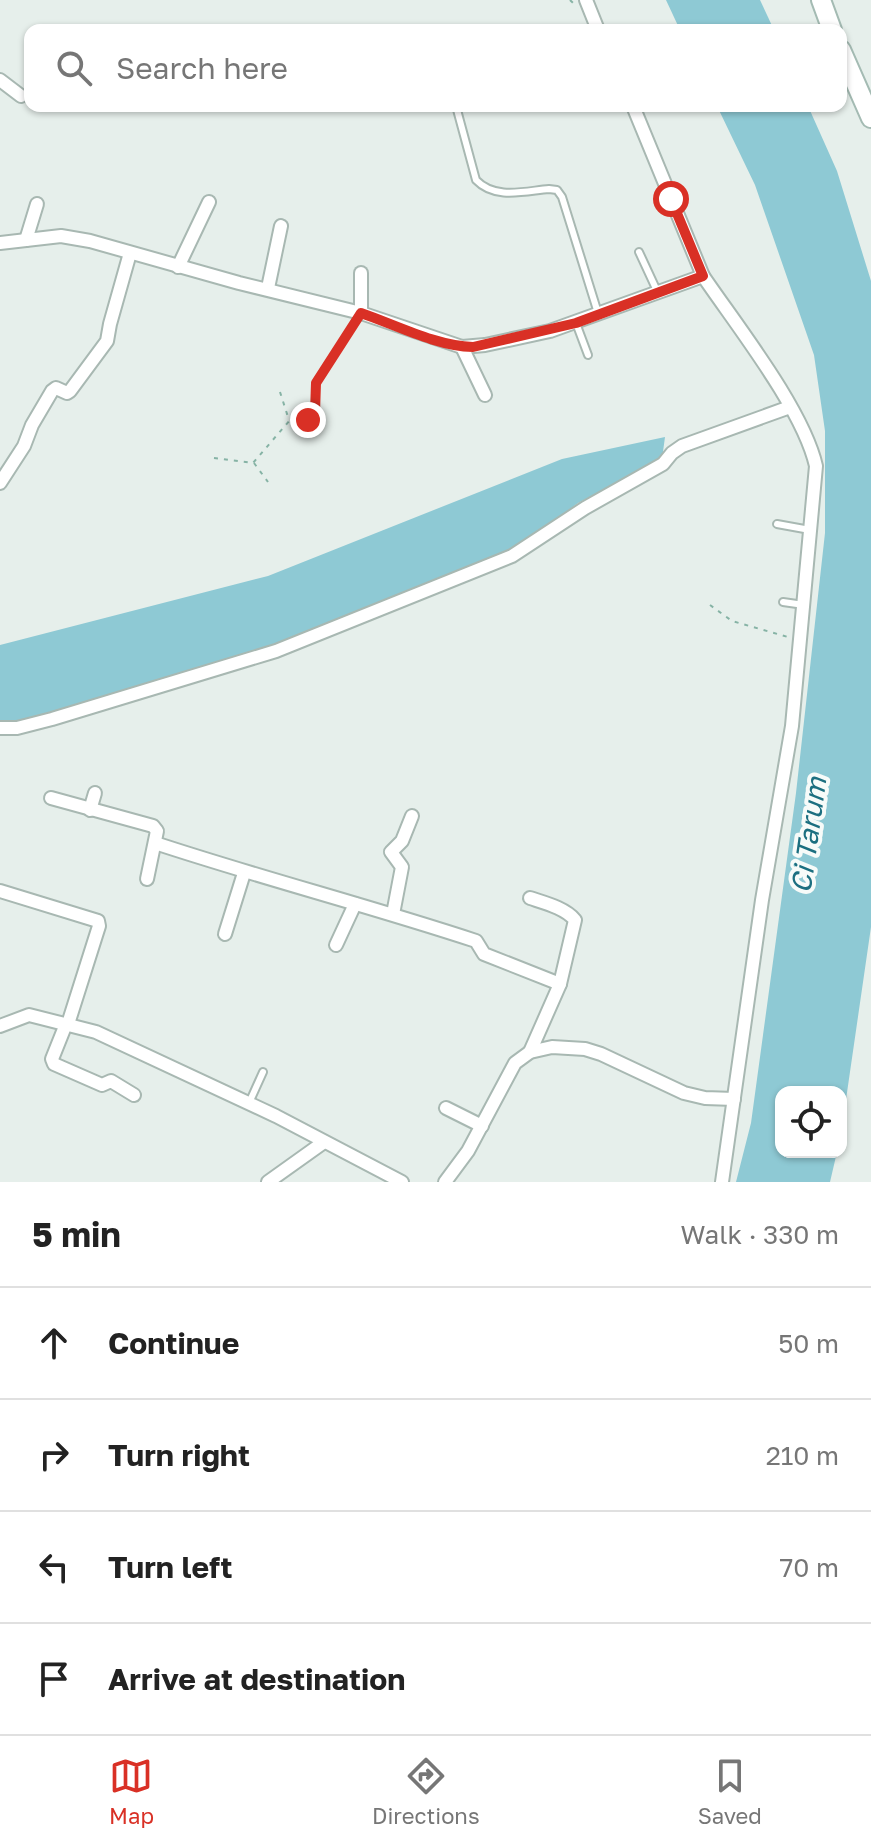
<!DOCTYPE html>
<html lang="en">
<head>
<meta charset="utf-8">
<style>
  body { margin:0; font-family:"Golos Text",sans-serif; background:#f6f6f6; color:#222 }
  .controls { position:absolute; right:24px; bottom:24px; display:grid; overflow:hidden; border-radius:16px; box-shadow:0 2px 6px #0004 }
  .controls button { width:72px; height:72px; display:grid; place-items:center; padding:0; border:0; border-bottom:2px solid #e0e0e0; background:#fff; color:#222; font:40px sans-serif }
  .stop { position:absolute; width:24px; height:24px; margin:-18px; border:6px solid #d93025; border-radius:50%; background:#fff }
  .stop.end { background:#d93025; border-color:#fff; box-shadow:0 2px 8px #0008 }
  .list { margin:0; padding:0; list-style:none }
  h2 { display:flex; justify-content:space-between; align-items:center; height:104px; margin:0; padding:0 32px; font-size:34px }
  h2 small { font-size:26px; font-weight:400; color:#767676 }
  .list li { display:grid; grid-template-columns:52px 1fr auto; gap:24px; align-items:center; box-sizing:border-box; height:112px; padding:0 32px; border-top:2px solid #e0e0e0 }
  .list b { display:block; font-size:30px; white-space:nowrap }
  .list em { font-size:26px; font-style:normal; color:#767676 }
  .icon { flex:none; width:44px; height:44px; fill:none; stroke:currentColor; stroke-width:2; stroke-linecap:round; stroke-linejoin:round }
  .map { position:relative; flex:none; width:871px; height:1182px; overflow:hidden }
  .search { position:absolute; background:#fff; box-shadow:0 2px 6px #0004; left:24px; right:24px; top:24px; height:88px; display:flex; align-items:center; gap:20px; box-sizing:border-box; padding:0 28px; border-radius:16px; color:#767676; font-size:30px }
  .sheet { height:552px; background:#fff }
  nav { display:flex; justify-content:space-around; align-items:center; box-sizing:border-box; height:112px; border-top:2px solid #e0e0e0; background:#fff; font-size:22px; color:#767676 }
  nav a { display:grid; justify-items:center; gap:4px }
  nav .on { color:#d93025 }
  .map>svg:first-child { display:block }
  .water { fill:#8ec9d4 }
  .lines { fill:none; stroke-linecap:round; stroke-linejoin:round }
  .service-casing { stroke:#a8b8b2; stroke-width:10 }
  .minor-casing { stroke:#a8b8b2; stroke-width:16 }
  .secondary-casing { stroke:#a4bbb3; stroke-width:22 }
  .path { stroke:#86b3a5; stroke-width:2; stroke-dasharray:4 6; stroke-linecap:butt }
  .service { stroke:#fff; stroke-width:6 }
  .minor { stroke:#fff; stroke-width:12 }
  .secondary { stroke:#fff; stroke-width:18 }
  .route { stroke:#d93025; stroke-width:10 }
  .labels { text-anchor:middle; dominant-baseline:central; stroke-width:8; stroke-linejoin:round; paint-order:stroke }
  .water-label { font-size:28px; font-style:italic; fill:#1c6f80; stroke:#f7fbf9 }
</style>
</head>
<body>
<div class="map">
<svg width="871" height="1182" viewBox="0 0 871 1182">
  <rect width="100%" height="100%" fill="#e6efeb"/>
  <g class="water">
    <polygon points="666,0 760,0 774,30 680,30"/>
    <polygon points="717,106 808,106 837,171 871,281 871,927 841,1134 841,1092 781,1092 781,1152 837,1152 830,1182 736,1182 751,1123 796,793 825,533 825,431 814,355 755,185"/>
    <polygon points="665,437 662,459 578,503 534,536 491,559 287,642 61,712 0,724 0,645 268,576 562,459"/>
  </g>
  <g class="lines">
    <g class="service-casing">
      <g id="service">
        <path d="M456 106 476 180C495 200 525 191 549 189L557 190 562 197 598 313"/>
        <polyline points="639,252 658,293"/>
        <polyline points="576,323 588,355"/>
        <polyline points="777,524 810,530"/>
        <polyline points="783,602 804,605"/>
        <polyline points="249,1103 263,1072"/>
      </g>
    </g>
    <g class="minor-casing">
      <g id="minor">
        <polyline points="586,0 598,30"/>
        <polyline points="0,80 21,96"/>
        <polyline points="26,240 37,204"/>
        <polyline points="0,243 61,236 90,241 239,283 361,313 462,347 485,345 550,331 703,276 633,106"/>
        <polyline points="178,267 209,202"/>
        <polyline points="361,273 361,313"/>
        <path d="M703 276C737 326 803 409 816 466L792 726 762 900 722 1182"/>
        <polyline points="268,288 281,226"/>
        <polyline points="462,347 485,395"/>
        <polyline points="0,483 24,446 32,425 52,391 56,388 67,393 70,391 107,341 110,324 130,253"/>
        <polyline points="0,728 17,728 52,719 276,651 512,556 585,508 663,464 672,453 682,446 790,407"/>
        <polyline points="51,798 153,826 157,831 147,879"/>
        <polyline points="90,810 95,793"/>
        <path d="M155 843C261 878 370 906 476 941L484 954 560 984 530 1052"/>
        <polyline points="0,891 98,921 99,926 68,1024"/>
        <path d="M530 898C545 903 565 908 575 920L560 984"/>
        <polyline points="393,914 402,867 391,852 402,841 412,816"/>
        <polyline points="225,934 244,873"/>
        <polyline points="336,945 355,904"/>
        <polyline points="66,1024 52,1059 54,1064 102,1085 111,1081 134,1095"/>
        <polyline points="0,1026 29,1015 96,1032 276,1116 402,1182"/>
        <polyline points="446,1108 482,1126"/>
        <polyline points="268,1182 324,1142"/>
        <polyline points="445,1182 468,1151 515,1063 530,1052 552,1047 585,1049 601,1054 684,1093 705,1098 734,1099"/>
      </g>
    </g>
    <g class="secondary-casing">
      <g id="secondary">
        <polyline points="821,0 832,30"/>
        <polyline points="841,50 871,118"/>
      </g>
    </g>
    <g class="path">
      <polyline points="570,0 575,5"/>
      <polyline points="280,392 288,417 297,422 308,420 315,413 316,383 354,324"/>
      <polyline points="214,458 253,463 290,420"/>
      <polyline points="254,463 268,482"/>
      <polyline points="710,605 732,621 788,637"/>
    </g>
    <use href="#service" class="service"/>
    <use href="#minor" class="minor"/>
    <use href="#secondary" class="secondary"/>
  </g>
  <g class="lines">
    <path class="route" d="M308 420 315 413 316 383 361 313C396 325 436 346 473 347L576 323 703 276 671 199"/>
  </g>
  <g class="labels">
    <g class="water-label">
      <text transform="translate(808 835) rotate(-82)">Ci Tarum</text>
    </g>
  </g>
</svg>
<div class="controls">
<button><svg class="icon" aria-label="locate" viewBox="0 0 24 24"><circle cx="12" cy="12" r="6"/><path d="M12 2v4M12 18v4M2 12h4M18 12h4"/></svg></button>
</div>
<div class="stop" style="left:671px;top:199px"></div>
<div class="stop end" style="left:308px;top:420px"></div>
<div class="search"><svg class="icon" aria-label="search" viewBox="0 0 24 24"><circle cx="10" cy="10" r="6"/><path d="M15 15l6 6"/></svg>Search here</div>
</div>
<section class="sheet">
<h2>5 min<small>Walk · 330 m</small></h2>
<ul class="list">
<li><svg class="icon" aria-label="ahead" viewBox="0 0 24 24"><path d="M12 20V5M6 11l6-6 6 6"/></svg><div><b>Continue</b></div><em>50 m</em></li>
<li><svg class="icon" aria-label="right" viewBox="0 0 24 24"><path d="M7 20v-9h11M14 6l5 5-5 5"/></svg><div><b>Turn right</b></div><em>210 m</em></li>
<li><svg class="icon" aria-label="left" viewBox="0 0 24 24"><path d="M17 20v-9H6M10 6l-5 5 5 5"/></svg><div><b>Turn left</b></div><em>70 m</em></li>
<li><svg class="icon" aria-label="arrive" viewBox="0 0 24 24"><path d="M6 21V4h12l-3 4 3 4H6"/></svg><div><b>Arrive at destination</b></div></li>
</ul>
</section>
<nav>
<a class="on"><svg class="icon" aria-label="map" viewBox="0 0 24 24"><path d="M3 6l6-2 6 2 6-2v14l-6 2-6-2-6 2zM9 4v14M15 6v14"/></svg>Map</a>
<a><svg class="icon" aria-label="directions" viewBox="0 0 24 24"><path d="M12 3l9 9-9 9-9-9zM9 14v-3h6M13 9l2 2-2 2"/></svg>Directions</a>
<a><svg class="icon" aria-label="saved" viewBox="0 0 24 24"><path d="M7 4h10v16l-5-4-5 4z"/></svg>Saved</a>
</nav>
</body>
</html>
